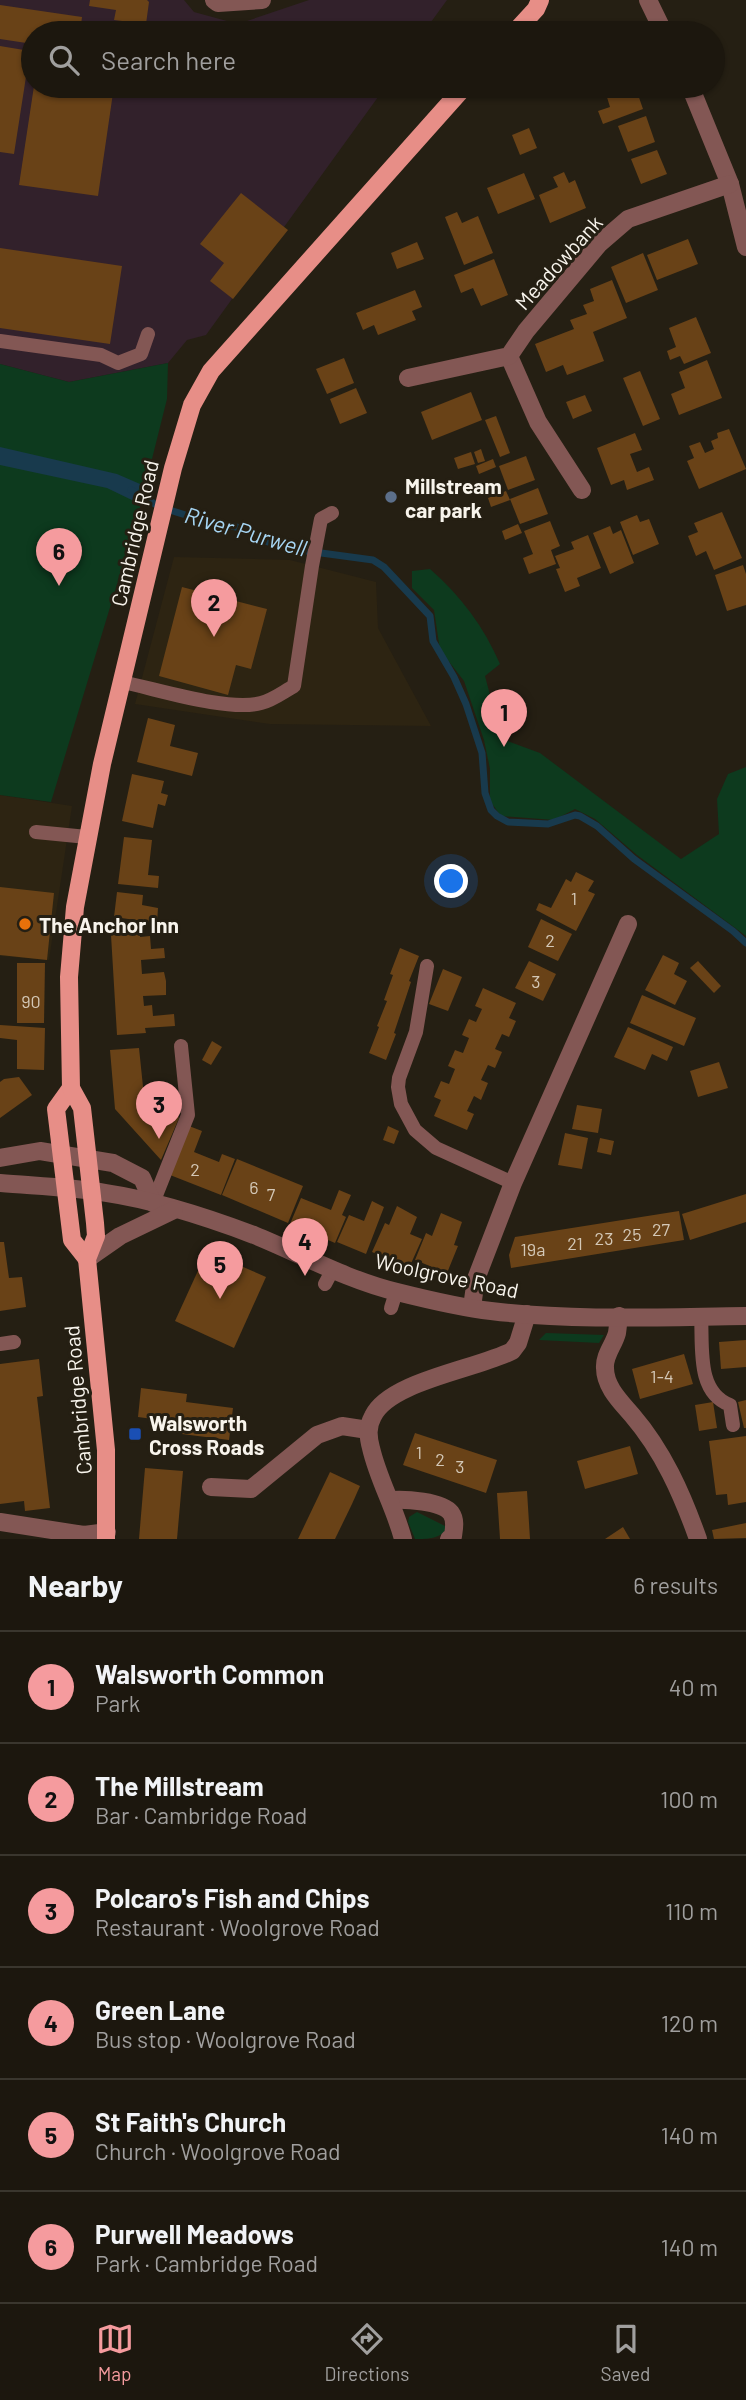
<!DOCTYPE html>
<html lang="en">
<head>
<meta charset="utf-8">
<style>
  body { margin:0; font-family:Barlow,sans-serif; background:#29241c; color:#f1f3f6 }
  .you { position:absolute; left:452px; top:882px; width:24px; height:24px; margin:-18px; border:5px solid #fff; border-radius:50%; background:#1a73e8; box-shadow:0 0 0 10px #1a73e833 }
  .badge { display:grid; place-items:center; width:46px; height:46px; border-radius:50%; background:#f59b9e; color:#111; font-size:23px; font-weight:700 }
  .pin { position:absolute; translate:-50% -58px; filter:drop-shadow(0 2px 4px #0008) }
  .pin::after { content:''; position:absolute; top:37px; width:24px; height:21px; background:inherit; clip-path:polygon(0 0,100% 0,50% 100%) }
  .list { margin:0; padding:0; list-style:none }
  h2 { display:flex; justify-content:space-between; align-items:center; height:91px; margin:0; padding:0 28px; font-size:30px }
  h2 small { font-size:23px; font-weight:400; color:#a09f9e }
  .list li { display:grid; grid-template-columns:46px 1fr auto; gap:21px; align-items:center; box-sizing:border-box; height:112px; padding:0 28px; border-top:2px solid #3a362e }
  .list b { display:block; font-size:26px; white-space:nowrap }
  .list p { margin:0; font-size:23px; white-space:nowrap; color:#a09f9e }
  .list em { font-size:23px; font-style:normal; color:#a09f9e }
  .icon { flex:none; width:38px; height:38px; fill:none; stroke:currentColor; stroke-width:2; stroke-linecap:round; stroke-linejoin:round }
  .map { position:relative; flex:none; width:746px; height:1539px; overflow:hidden }
  .search { position:absolute; background:#1c170e; box-shadow:0 2px 5px #0004; left:21px; right:21px; top:21px; height:77px; display:flex; align-items:center; gap:18px; box-sizing:border-box; padding:0 24px; border-radius:38px; color:#a09f9e; font-size:26px }
  .sheet { height:763px; background:#1c170e }
  nav { display:flex; justify-content:space-around; align-items:center; box-sizing:border-box; height:98px; border-top:2px solid #3a362e; background:#1c170e; font-size:19px; color:#a09f9e }
  nav a { display:grid; justify-items:center; gap:4px }
  nav .on { color:#f59b9e }
  .map>svg:first-child { display:block }
  .built { fill:#2d2412 }
  .education { fill:#32212b }
  .green { fill:#0d3a1e }
  .water { fill:#183a4d }
  .lines { fill:none; stroke-linecap:round; stroke-linejoin:round }
  .stream { stroke:#183a4d; stroke-width:7 }
  .building { fill:#694217 }
  .service { stroke:#835754; stroke-width:14 }
  .minor { stroke:#835754; stroke-width:18 }
  .tertiary { stroke:#835754; stroke-width:18 }
  .primary { stroke:#e78e87; stroke-width:18 }
  .service-dot { fill:#5c6f8a; stroke:#251f13; stroke-width:2.5 }
  .food-dot { fill:#e8710a; stroke:#251f13; stroke-width:2.5 }
  .transit-dot { fill:#1a4fb4; stroke:#251f13; stroke-width:2.5 }
  .labels { text-anchor:middle; dominant-baseline:central; stroke-width:6; stroke-linejoin:round; paint-order:stroke }
  .number-label { font-size:18px; fill:#d4c8b7 }
  .street-label { font-size:21px; fill:#f8f4ec; stroke:#251f13 }
  .poi-label { font-size:21px; font-weight:bold; fill:#f8f4ec; stroke:#251f13; text-anchor:start }
  .water-label { font-size:23px; font-style:italic; fill:#a6d5f3; stroke:#251f13 }
</style>
</head>
<body>
<div class="map">
<svg width="746" height="1539" viewBox="0 0 746 1539">
  <rect width="100%" height="100%" fill="#251f13"/>
  <g class="built">
    <polygon points="174,557 290,560 376,582 378,628 431,726 270,724 135,704"/>
    <polygon points="0,795 72,806 49,960 0,956"/>
  </g>
  <polygon class="education" points="0,0 184,0 194,12 238,24 309,0 447,0 423,33 33,33 33,86 386,86 206,335 187,340 168,363 69,382 0,364"/>
  <g class="green">
    <polygon points="168,363 167,399 138,515 51,802 0,795 0,364 69,382"/>
    <path d="M430 569C461 596 484 627 500 664L485 676 494 710 507 741 540 753 681 859 719 834 717 799 728 774 746 767V936L637 855 595 819 575 809 554 820 501 816 490 801V769L484 740 464 681 440 650 434 610 412 588V571Z"/>
    <polygon points="546,1333 604,1335 599,1343 539,1340"/>
    <path d="M417 1512 447 1527C442 1539 428 1539 415 1539L408 1522 409 1517Z"/>
  </g>
  <polygon class="water" points="0,447 117,474 140,484 136,502 107,488 0,465"/>
  <g class="lines">
    <polyline class="stream" points="131,490 160,507 195,518 245,529 265,541 299,550 373,560 384,567 430,616 433,641 454,677 466,704 482,753 485,793 491,810 497,816 508,822 548,824 575,815 580,816 597,826 634,859 733,931 746,943"/>
  </g>
  <g class="building">
    <polygon points="90,0 147,0 149,2 146,24 114,20 116,10 89,6"/>
    <polygon points="0,5 82,17 80,33 33,33 33,44 0,39"/>
    <polygon points="0,46 30,51 14,154 0,152"/>
    <polygon points="34,86 114,86 98,196 19,185"/>
    <polygon points="628,86 635,86 643,109 603,124 598,111 610,107 606,94"/>
    <polygon points="646,116 655,142 628,152 618,126"/>
    <polygon points="529,128 537,148 520,155 512,135"/>
    <polygon points="657,150 667,174 641,184 631,159"/>
    <polygon points="564,172 569,183 575,180 586,208 550,223 539,195 558,187 553,177"/>
    <polygon points="524,173 535,199 498,214 487,188"/>
    <polygon points="241,193 288,230 233,299 210,281 224,263 200,244"/>
    <polygon points="457,212 462,223 478,216 493,253 464,265 445,217"/>
    <polygon points="688,239 698,264 657,280 647,255"/>
    <polygon points="417,242 424,259 397,269 391,253"/>
    <polygon points="0,248 122,266 110,344 0,328"/>
    <polygon points="643,253 658,290 626,303 611,267"/>
    <polygon points="494,259 508,295 481,306 473,288 461,293 454,275"/>
    <polygon points="612,280 627,318 593,332 604,361 567,375 563,365 546,372 535,344 574,329 570,320 587,314 583,305 594,301 590,289"/>
    <polygon points="415,290 422,307 412,311 416,320 378,335 374,325 363,330 356,313"/>
    <polygon points="696,317 711,353 684,364 680,356 670,360 667,351 676,347 669,328"/>
    <polygon points="344,358 354,383 327,394 316,369"/>
    <polygon points="707,360 722,398 679,415 671,394 685,388 679,372"/>
    <polygon points="640,371 660,419 643,426 623,378"/>
    <polygon points="356,388 367,413 340,424 330,399"/>
    <polygon points="471,392 482,420 432,440 421,412"/>
    <polygon points="585,395 592,411 573,419 566,402"/>
    <polygon points="496,416 510,453 500,457 485,420"/>
    <polygon points="729,429 746,469 699,489 687,461 694,458 689,446 700,442 705,453 714,449 711,441 718,438 717,433"/>
    <polygon points="635,433 642,450 630,454 637,472 649,467 654,480 627,490 624,480 611,485 597,448"/>
    <polygon points="481,449 485,461 478,463 474,452"/>
    <polygon points="471,452 475,464 458,469 454,458"/>
    <polygon points="526,456 535,480 508,490 499,466"/>
    <polygon points="493,459 496,467 479,474 476,466"/>
    <polygon points="538,488 548,514 520,524 510,499"/>
    <polygon points="506,491 510,500 491,507 488,498"/>
    <polygon points="722,512 742,558 714,570 706,551 696,556 688,536 698,532 694,523"/>
    <polygon points="637,515 640,522 649,519 659,544 633,555 620,522"/>
    <polygon points="550,521 560,546 551,550 556,564 529,574 523,558 533,554 524,531"/>
    <polygon points="518,524 522,533 505,540 502,531"/>
    <polygon points="610,526 613,534 621,530 634,563 610,574 593,533"/>
    <polygon points="588,535 601,568 577,578 580,586 565,592 556,569 560,568 555,556 574,549 571,542"/>
    <polygon points="743,565 746,574 746,605 727,611 715,575"/>
    <polygon points="182,587 267,609 251,669 236,665 228,695 159,676"/>
    <polygon points="148,718 175,725 170,746 198,753 192,776 137,762"/>
    <polygon points="132,774 164,781 161,793 168,795 165,806 158,804 153,828 122,821"/>
    <polygon points="124,837 152,840 148,875 159,876 158,888 118,884"/>
    <polygon points="576,872 594,881 588,891 595,894 576,931 536,910 539,903 551,908 566,879 571,882"/>
    <polygon points="0,887 54,893 47,960 0,955"/>
    <polygon points="117,892 143,895 142,905 158,908 157,923 114,917"/>
    <polygon points="541,919 572,934 558,961 528,947"/>
    <polygon points="140,933 140,937 150,936 151,949 164,948 165,958 141,960 142,974 164,972 166,981 166,995 143,996 144,1006 152,1005 153,1016 174,1014 175,1026 145,1028 146,1033 117,1035 111,935"/>
    <polygon points="400,948 419,956 409,981 411,982 394,1033 396,1034 386,1060 369,1053 379,1027 377,1026 387,1001 384,1000 393,975 390,974"/>
    <polygon points="663,955 679,963 674,974 687,981 675,1005 645,990"/>
    <polygon points="529,961 556,974 543,1001 515,988"/>
    <polygon points="698,961 721,986 714,993 690,968"/>
    <polygon points="17,963 45,963 44,1023 17,1023"/>
    <polygon points="443,969 462,977 448,1011 429,1004"/>
    <polygon points="483,988 516,1003 509,1018 516,1021 509,1037 502,1034 495,1049 502,1052 495,1068 488,1065 481,1080 488,1083 481,1100 474,1096 467,1111 474,1114 467,1130 434,1116 441,1100 434,1097 441,1081 449,1084 455,1069 448,1066 455,1050 463,1053 469,1038 462,1035 469,1019 476,1022 482,1009 475,1006"/>
    <polygon points="642,995 696,1018 684,1046 630,1023"/>
    <polygon points="0,1025 45,1028 44,1070 17,1069 17,1040 0,1038"/>
    <polygon points="628,1027 673,1047 667,1061 652,1054 645,1070 614,1057"/>
    <polygon points="212,1041 222,1047 211,1065 202,1060"/>
    <polygon points="139,1048 145,1106 169,1104 179,1118 161,1160 115,1109 110,1050"/>
    <polygon points="719,1062 728,1088 698,1097 690,1071"/>
    <polygon points="19,1077 32,1095 0,1118 0,1082 4,1079"/>
    <polygon points="577,1105 602,1109 598,1133 572,1129"/>
    <polygon points="189,1126 202,1131 194,1152 219,1162 222,1154 235,1159 221,1195 170,1175"/>
    <polygon points="388,1126 399,1131 394,1144 383,1140"/>
    <polygon points="565,1133 588,1138 582,1169 558,1165"/>
    <polygon points="600,1138 614,1141 611,1155 597,1152"/>
    <polygon points="237,1159 303,1186 288,1223 222,1195"/>
    <polygon points="339,1190 351,1195 342,1215 346,1217 335,1243 290,1224 301,1198 331,1210"/>
    <polygon points="746,1194 746,1222 690,1240 682,1214"/>
    <polygon points="372,1201 384,1207 366,1254 337,1242 349,1215 364,1221"/>
    <polygon points="397,1206 417,1217 410,1234 422,1239 409,1268 372,1252 385,1223 389,1225"/>
    <polygon points="679,1211 684,1240 511,1268 509,1255 515,1237"/>
    <polygon points="441,1213 462,1222 454,1245 458,1246 447,1273 415,1260 426,1233 432,1236"/>
    <polygon points="0,1242 4,1242 9,1278 22,1277 26,1307 0,1311"/>
    <polygon points="207,1251 266,1277 234,1348 175,1321"/>
    <polygon points="746,1340 746,1367 721,1369 719,1342"/>
    <polygon points="684,1354 693,1384 640,1399 632,1369"/>
    <polygon points="39,1359 43,1396 37,1397 50,1508 25,1511 24,1501 0,1504 0,1364"/>
    <polygon points="141,1388 187,1394 186,1402 233,1408 229,1440 182,1434 183,1423 138,1417"/>
    <polygon points="746,1400 746,1428 744,1428 738,1402"/>
    <polygon points="713,1402 717,1428 699,1431 695,1405"/>
    <polygon points="415,1433 497,1460 486,1493 403,1465"/>
    <polygon points="746,1436 746,1502 728,1505 727,1494 716,1495 709,1441"/>
    <polygon points="630,1446 638,1474 585,1489 577,1461"/>
    <polygon points="145,1468 183,1471 177,1539 139,1539"/>
    <polygon points="330,1472 360,1486 352,1504 335,1539 298,1539"/>
    <polygon points="527,1491 530,1539 500,1539 497,1493"/>
    <polygon points="746,1523 746,1538 714,1539 712,1530"/>
    <polygon points="623,1527 630,1539 605,1539"/>
  </g>
  <g class="lines">
    <g class="service">
      <polyline points="0,341 101,355 118,363 141,354 148,334"/>
      <path d="M122 682C157 689 228 712 261 703 273 700 283 692 294 686L312 566 321 519 332 513"/>
      <polyline points="36,832 87,837"/>
      <polyline points="427,966 416,1032 399,1078 398,1087 401,1104 415,1130 436,1148 513,1183"/>
      <polyline points="153,1203 188,1115 181,1046"/>
      <polyline points="325,1284 333,1269"/>
      <polyline points="391,1308 396,1292"/>
      <path d="M701 1316C703 1347 696 1392 730 1405L733 1425"/>
      <polyline points="0,1344 14,1342"/>
    </g>
    <g class="minor">
      <polyline points="214,0 218,3 262,0"/>
      <polyline points="648,0 664,33"/>
      <polyline points="690,86 730,184 746,247"/>
      <polyline points="509,356 538,422 582,490"/>
      <polyline points="408,378 509,356 526,331 599,244 628,219 730,184"/>
      <polyline points="472,1307 476,1279 513,1183 628,924"/>
      <path d="M619 1316C618 1322 618 1327 617 1333 614 1345 604 1355 605 1368 605 1387 621 1402 632 1415 663 1451 682 1494 698 1539"/>
      <polyline points="211,1487 251,1489 317,1435 342,1426 368,1430"/>
      <path d="M391 1500C405 1499 442 1501 451 1513 456 1520 454 1529 453 1536L449 1539"/>
      <polyline points="0,1522 84,1535 107,1532"/>
      <path d="M403 1539C395 1508 378 1479 371 1448 368 1437 367 1427 373 1416 390 1381 477 1369 512 1351L518 1343 527 1314"/>
    </g>
    <g class="tertiary">
      <polyline points="0,1158 40,1151 113,1163 142,1178 153,1203"/>
      <path d="M0 1183C35 1186 71 1187 106 1193 153 1200 209 1218 254 1235 301 1254 347 1280 397 1292 425 1299 463 1308 491 1311 573 1321 663 1317 746 1316"/>
      <polyline points="87,1259 120,1236 174,1210"/>
    </g>
    <g class="primary">
      <polyline points="514,33 536,9 540,0"/>
      <polyline points="71,1088 56,1109 72,1240 87,1259"/>
      <polyline points="106,1539 106,1450 87,1259 96,1236 95,1223 82,1108 71,1088 69,977 75,907 102,764 173,468 192,405 211,371 465,86"/>
    </g>
  </g>
  <circle class="service-dot" cx="391" cy="497" r="7"/>
  <circle class="food-dot" cx="25" cy="924" r="7"/>
  <rect class="transit-dot" x="128" y="1427" width="14" height="14" rx="3.5"/>
  <g class="labels">
    <g class="number-label">
      <text x="574" y="898">1</text>
      <text x="550" y="940">2</text>
      <text x="536" y="981">3</text>
      <text x="31" y="1001">90</text>
      <text x="195" y="1169">2</text>
      <text x="254" y="1187">6</text>
      <text x="271" y="1194">7</text>
      <text x="661" y="1229">27</text>
      <text x="632" y="1234">25</text>
      <text x="604" y="1238">23</text>
      <text x="575" y="1243">21</text>
      <text x="533" y="1249">19a</text>
      <text x="662" y="1376">1-4</text>
      <text x="419" y="1452">1</text>
      <text x="440" y="1459">2</text>
      <text x="460" y="1466">3</text>
    </g>
    <g class="street-label">
      <text transform="translate(558 262) rotate(-48)">Meadowbank</text>
      <text transform="translate(134 533) rotate(-77)">Cambridge Road</text>
      <text transform="translate(447 1275) rotate(12)">Woolgrove Road</text>
      <text transform="translate(77 1400) rotate(-95)">Cambridge Road</text>
    </g>
    <g class="poi-label">
      <text x="405" y="485">Millstream<tspan x="405" dy="24">car park</tspan></text>
      <text x="39" y="924">The Anchor Inn</text>
      <text x="149" y="1422">Walsworth<tspan x="149" dy="24">Cross Roads</tspan></text>
    </g>
    <g class="water-label">
      <text transform="translate(246 531) rotate(16)">River Purwell</text>
    </g>
  </g>
</svg>
<div class="you"></div>
<div class="pin badge" style="left:504px;top:747px">1</div>
<div class="pin badge" style="left:214px;top:637px">2</div>
<div class="pin badge" style="left:159px;top:1139px">3</div>
<div class="pin badge" style="left:305px;top:1276px">4</div>
<div class="pin badge" style="left:220px;top:1299px">5</div>
<div class="pin badge" style="left:59px;top:586px">6</div>
<div class="search"><svg class="icon" aria-label="search" viewBox="0 0 24 24"><circle cx="10" cy="10" r="6"/><path d="M15 15l6 6"/></svg>Search here</div>
</div>
<section class="sheet">
<h2>Nearby<small>6 results</small></h2>
<ul class="list">
<li><span class="badge">1</span><div><b>Walsworth Common</b><p>Park</p></div><em>40 m</em></li>
<li><span class="badge">2</span><div><b>The Millstream</b><p>Bar · Cambridge Road</p></div><em>100 m</em></li>
<li><span class="badge">3</span><div><b>Polcaro's Fish and Chips</b><p>Restaurant · Woolgrove Road</p></div><em>110 m</em></li>
<li><span class="badge">4</span><div><b>Green Lane</b><p>Bus stop · Woolgrove Road</p></div><em>120 m</em></li>
<li><span class="badge">5</span><div><b>St Faith's Church</b><p>Church · Woolgrove Road</p></div><em>140 m</em></li>
<li><span class="badge">6</span><div><b>Purwell Meadows</b><p>Park · Cambridge Road</p></div><em>140 m</em></li>
</ul>
</section>
<nav>
<a class="on"><svg class="icon" aria-label="map" viewBox="0 0 24 24"><path d="M3 6l6-2 6 2 6-2v14l-6 2-6-2-6 2zM9 4v14M15 6v14"/></svg>Map</a>
<a><svg class="icon" aria-label="directions" viewBox="0 0 24 24"><path d="M12 3l9 9-9 9-9-9zM9 14v-3h6M13 9l2 2-2 2"/></svg>Directions</a>
<a><svg class="icon" aria-label="saved" viewBox="0 0 24 24"><path d="M7 4h10v16l-5-4-5 4z"/></svg>Saved</a>
</nav>
</body>
</html>
